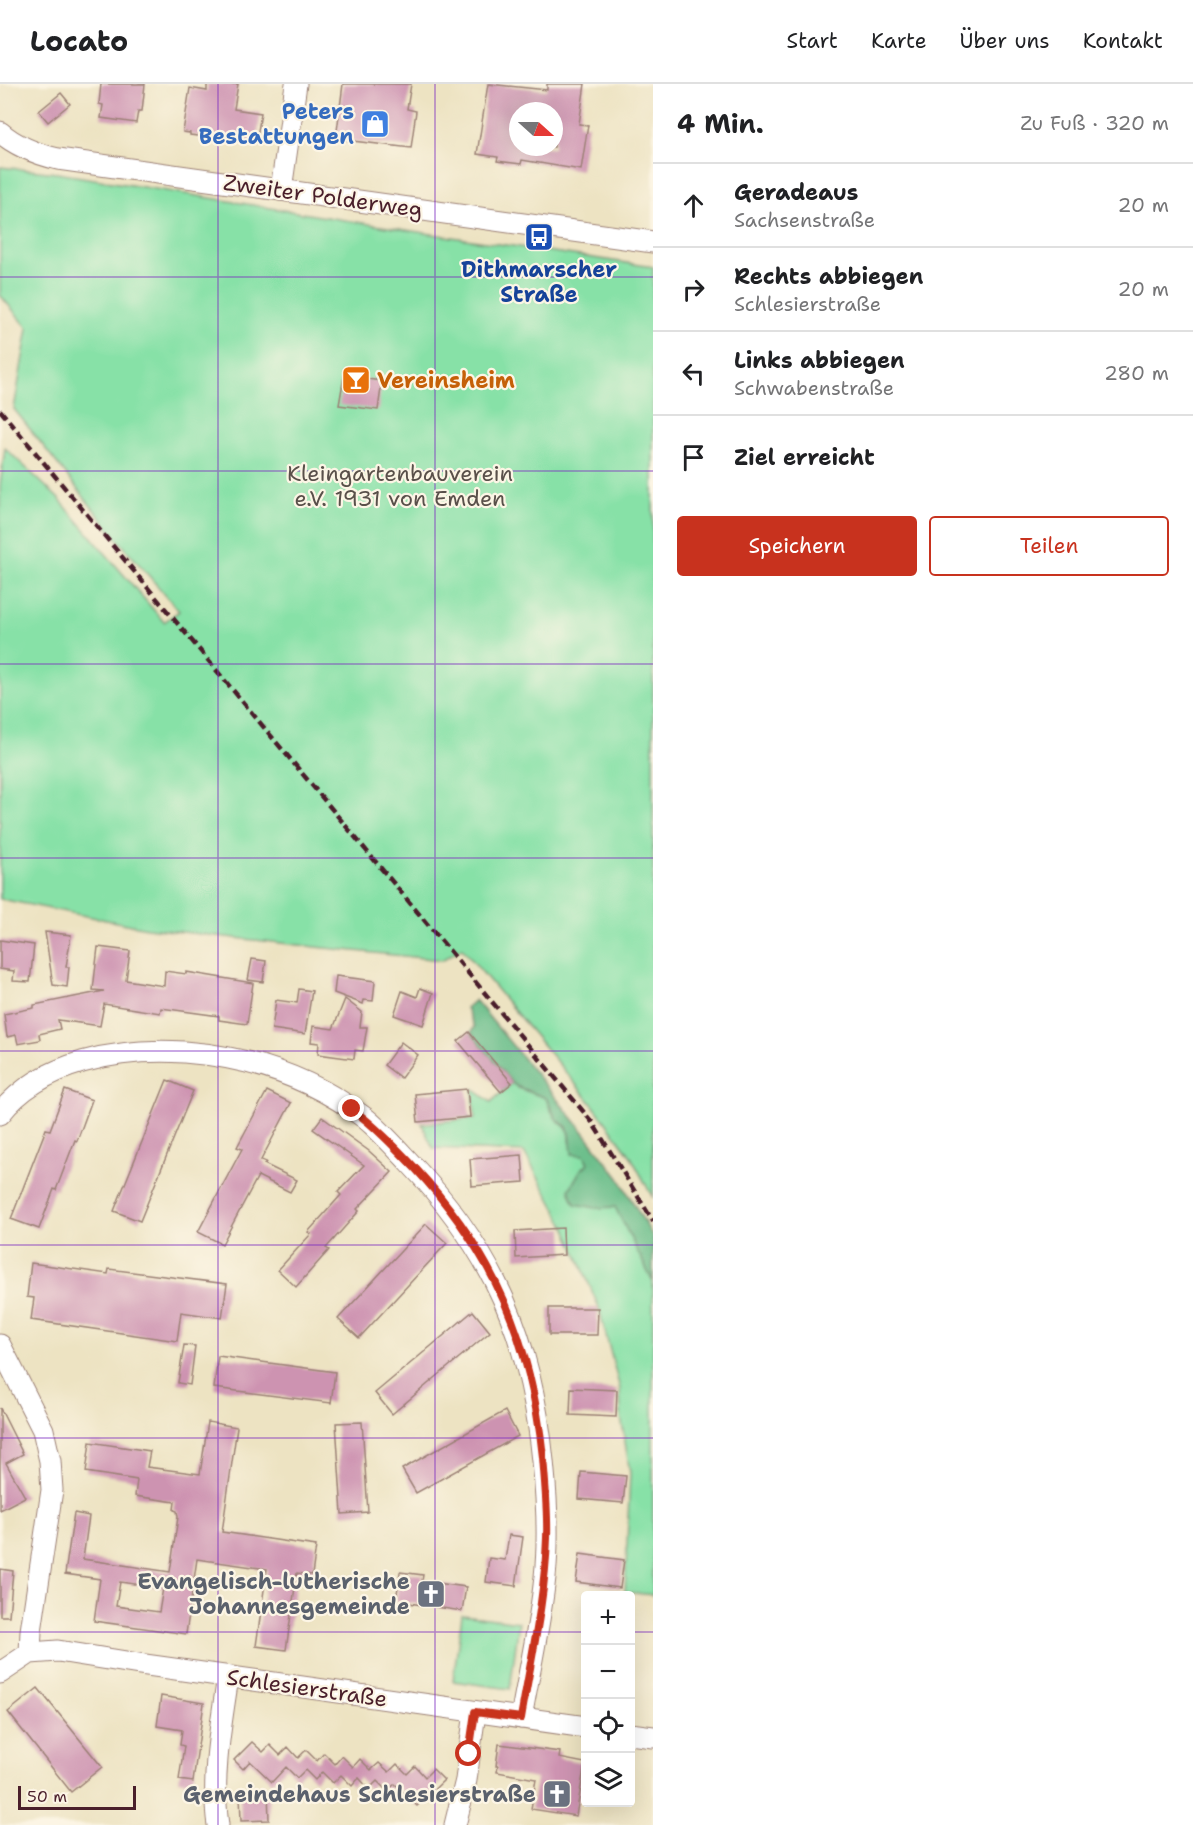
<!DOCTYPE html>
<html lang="de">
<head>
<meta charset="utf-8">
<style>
  body { margin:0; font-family:"Shantell Sans",sans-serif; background:#f2f2f2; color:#202124 }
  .controls { position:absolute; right:18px; bottom:18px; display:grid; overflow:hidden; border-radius:6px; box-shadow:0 6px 24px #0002 }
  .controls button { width:54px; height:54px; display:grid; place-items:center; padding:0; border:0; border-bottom:2px solid #e0e0e0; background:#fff; color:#202124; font:30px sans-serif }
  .compass { position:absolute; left:509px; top:18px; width:54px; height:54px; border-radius:50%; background:#fff; box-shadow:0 6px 24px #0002; rotate:111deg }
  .scale { position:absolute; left:18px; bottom:15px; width:118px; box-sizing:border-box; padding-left:6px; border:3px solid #4a1f2b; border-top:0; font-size:16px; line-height:21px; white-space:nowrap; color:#4a1f2b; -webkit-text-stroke:4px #fcf5e5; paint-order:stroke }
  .stop { position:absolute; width:18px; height:18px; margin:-14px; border:4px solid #c8321e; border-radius:50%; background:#fff }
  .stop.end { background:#c8321e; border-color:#fff; box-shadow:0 2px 6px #0008 }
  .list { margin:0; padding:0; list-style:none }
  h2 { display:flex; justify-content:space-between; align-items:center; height:78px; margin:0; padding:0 24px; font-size:26px }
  h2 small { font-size:20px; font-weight:400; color:#757577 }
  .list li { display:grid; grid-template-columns:39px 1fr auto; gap:18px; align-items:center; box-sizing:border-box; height:84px; padding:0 24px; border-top:2px solid #e0e0e0 }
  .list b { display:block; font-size:22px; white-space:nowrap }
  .list p { margin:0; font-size:20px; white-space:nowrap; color:#757577 }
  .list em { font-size:20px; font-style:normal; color:#757577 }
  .actions { display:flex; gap:12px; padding:18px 24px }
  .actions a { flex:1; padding:14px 0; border:2px solid #c8321e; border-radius:6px; text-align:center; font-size:21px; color:#c8321e }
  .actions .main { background:#c8321e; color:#fff }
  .icon { flex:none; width:33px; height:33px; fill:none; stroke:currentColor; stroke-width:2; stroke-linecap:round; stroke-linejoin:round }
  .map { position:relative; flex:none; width:653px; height:1741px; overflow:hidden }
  header { display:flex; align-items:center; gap:36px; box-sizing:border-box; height:84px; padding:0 30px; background:#fff; border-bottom:2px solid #e0e0e0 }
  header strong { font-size:28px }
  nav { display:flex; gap:33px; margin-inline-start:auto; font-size:21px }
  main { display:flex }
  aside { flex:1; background:#fff }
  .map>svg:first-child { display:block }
  .green { fill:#87e1a7; stroke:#688069; stroke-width:1.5 }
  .forest { fill:#6dbf8c; stroke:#5c6f5c; stroke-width:1.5 }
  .building { fill:#cd93b1; fill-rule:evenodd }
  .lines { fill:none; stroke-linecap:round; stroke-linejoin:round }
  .minor-casing { stroke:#9c8176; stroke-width:23 }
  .minor { stroke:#fff; stroke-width:21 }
  .rail { stroke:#4a1f2b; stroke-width:4.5; stroke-dasharray:9 4.5; stroke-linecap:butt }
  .route { stroke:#c8321e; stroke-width:8 }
  .grid { fill:none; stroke:#7b2cbf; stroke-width:1.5; stroke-opacity:0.55 }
  .labels { text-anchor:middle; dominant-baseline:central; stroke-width:4.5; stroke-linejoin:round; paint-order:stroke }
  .shop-label { font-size:22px; font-weight:bold; fill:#366cbe; stroke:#fcf5e5; text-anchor:end }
  .street-label { font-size:22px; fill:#4a1f2b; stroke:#fcf5e5 }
  .transit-label { font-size:22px; font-weight:bold; fill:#164399; stroke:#fcf5e5 }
  .food-label { font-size:22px; font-weight:bold; fill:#c56008; stroke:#fcf5e5; text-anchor:start }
  .park-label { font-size:22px; fill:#59504a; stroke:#fcf5e5 }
  .worship-label { font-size:22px; font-weight:bold; fill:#5b616d; stroke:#fcf5e5; text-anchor:end }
</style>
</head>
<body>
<header>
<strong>Locato</strong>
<nav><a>Start</a><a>Karte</a><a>Über uns</a><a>Kontakt</a></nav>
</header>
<main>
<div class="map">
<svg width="653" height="1741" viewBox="0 0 653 1741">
  <rect width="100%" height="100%" fill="#fcf5e5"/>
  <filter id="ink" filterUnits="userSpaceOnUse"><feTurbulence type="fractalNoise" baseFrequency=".0167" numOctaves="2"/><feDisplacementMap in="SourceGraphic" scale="12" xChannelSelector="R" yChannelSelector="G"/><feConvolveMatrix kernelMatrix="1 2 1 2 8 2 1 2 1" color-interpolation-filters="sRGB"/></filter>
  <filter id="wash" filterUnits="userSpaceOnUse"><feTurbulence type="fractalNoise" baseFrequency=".008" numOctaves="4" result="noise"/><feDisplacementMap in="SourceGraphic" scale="24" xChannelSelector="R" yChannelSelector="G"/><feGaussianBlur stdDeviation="1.35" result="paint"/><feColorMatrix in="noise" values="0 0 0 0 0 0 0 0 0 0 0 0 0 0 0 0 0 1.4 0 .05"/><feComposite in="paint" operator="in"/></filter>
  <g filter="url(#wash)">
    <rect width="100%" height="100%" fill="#ede3c2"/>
    <g class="green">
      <polygon points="0,83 57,89 412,147 653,183 653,1114 630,1071 593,1021 462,864 442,876 325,864 147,844 0,815 0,402 5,364 59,415 164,538 179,527 114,451 14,325 28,244 0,211"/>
      <path d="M512 999 518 1004 546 1014C548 1020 551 1027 555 1033 563 1045 571 1040 570 1058L584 1071 588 1079 580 1087 596 1124 615 1122 653 1198V1511L625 1508 630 1389 621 1333 620 1305 599 1224 565 1142 524 1068 433 1064 422 1040 475 1034 473 1005 491 1018Z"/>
      <polygon points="462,1531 519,1538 510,1605 453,1597"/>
    </g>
    <polygon class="forest" points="475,916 584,1048 619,1094 653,1153 653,1198 615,1123 596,1124 575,1120 569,1106 580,1087 588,1079 584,1071 572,1070 570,1050 567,1043 556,1035 546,1014 518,1003 512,999 471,949 474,943 466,924"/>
    <g id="blocks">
      <g class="building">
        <polygon points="101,0 145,0 142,27 138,27 136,39 101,34 103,21 99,20"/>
        <polygon points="207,0 238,0 234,25 261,29 256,59 190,51 190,49 183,48 190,4 207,7"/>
        <polygon points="343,0 411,0 407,25 416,27 411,64 336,55"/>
        <path d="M488 0 547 6V0H585L579 40 588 41 581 86 522 76 521 80 497 77 498 73 477 70ZM518 27H554V63H518Z"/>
        <polygon points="61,9 70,20 48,38 39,27"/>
        <polygon points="344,292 382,297 378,326 339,321"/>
        <polygon points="45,848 71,851 66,883 69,883 67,903 53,901"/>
        <polygon points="0,856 34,861 30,898 13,897 14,887 0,885"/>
        <polygon points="98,863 130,867 126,896 164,902 165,887 186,890 186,888 253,899 247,940 219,936 219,932 161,924 160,929 104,920 100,942 58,936 60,945 39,950 40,956 18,960 16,951 7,953 4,930 34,924 34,921 104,907 93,906"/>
        <polygon points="252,875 266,877 263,898 248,896"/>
        <polygon points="336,892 375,897 373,917 364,916 363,920 334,909"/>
        <polygon points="420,904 433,909 423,941 394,931 402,907 417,913"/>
        <polygon points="299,905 312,907 305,950 272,945 276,916 297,919"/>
        <polygon points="345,915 362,928 360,943 367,943 363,967 355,966 354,975 318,970 319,959 311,958 313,942 333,945"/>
        <polygon points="469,948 512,999 501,1008 458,957"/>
        <polygon points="401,958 418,971 401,994 384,981"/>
        <polygon points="167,996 193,1007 140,1137 114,1127"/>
        <polygon points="467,1005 470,1033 418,1038 415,1010"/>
        <polygon points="65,1006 92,1016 77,1057 75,1056 56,1106 54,1105 39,1145 11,1135 46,1045 50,1046"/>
        <polygon points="267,1007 291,1019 261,1076 266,1078 264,1080 297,1096 290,1108 258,1092 222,1160 198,1148 242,1065 237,1063"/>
        <polygon points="322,1033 369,1067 392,1088 357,1125 359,1127 326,1164 329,1166 296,1203 278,1186 311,1150 308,1148 341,1111 338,1108 364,1081 313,1045"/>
        <polygon points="522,1071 524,1098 472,1102 470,1075"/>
        <polygon points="426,1140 447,1159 359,1254 338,1235"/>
        <polygon points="563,1144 564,1171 516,1174 515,1147"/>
        <polygon points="31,1179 108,1190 109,1185 227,1200 222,1234 181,1228 177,1257 31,1236 34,1214 27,1213"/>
        <polygon points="549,1224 598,1224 597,1251 549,1251"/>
        <polygon points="473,1227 490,1248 392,1330 375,1309"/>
        <polygon points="184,1261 195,1262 190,1301 178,1299"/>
        <polygon points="218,1272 335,1288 331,1319 214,1304"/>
        <polygon points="571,1304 617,1306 616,1333 570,1331"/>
        <polygon points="0,1324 23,1370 6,1379 25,1413 0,1426"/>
        <polygon points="505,1327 518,1352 416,1409 402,1385"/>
        <path d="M208 1338 237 1343 222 1448 316 1462 312 1491 297 1489 286 1566 256 1562 267 1485 197 1475 186 1550 94 1537 100 1495 65 1490 74 1429 89 1432 83 1475 170 1488 178 1433 177 1427 174 1426 175 1418 135 1412 137 1396 86 1388 90 1358 150 1367 147 1383 200 1390ZM120 1498 163 1504 159 1528 116 1522Z"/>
        <polygon points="362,1338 368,1428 342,1430 336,1339"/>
        <polygon points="581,1388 626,1392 623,1419 579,1415"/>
        <polygon points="509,1451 523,1453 516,1502 486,1498 489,1474 505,1476"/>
        <polygon points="580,1470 624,1476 620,1504 576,1498"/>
        <polygon points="0,1485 13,1487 9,1532 0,1532"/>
        <polygon points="400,1488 423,1491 422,1497 466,1503 462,1527 396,1517"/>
        <polygon points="38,1604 102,1683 71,1708 8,1628"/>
        <polygon points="161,1612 204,1619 193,1698 179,1696 184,1662 180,1661 182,1646 157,1642"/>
        <polygon points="252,1658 263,1668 270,1661 280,1671 288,1663 298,1674 306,1666 317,1677 324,1669 335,1680 342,1672 353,1683 360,1675 371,1686 379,1679 389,1688 397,1680 407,1690 415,1682 425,1693 433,1685 444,1696 417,1722 395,1700 387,1707 377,1697 369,1705 359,1694 352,1702 341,1691 333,1699 322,1688 315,1696 305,1686 297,1694 286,1683 272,1698 250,1677 243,1685 234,1676"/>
        <polygon points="499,1660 560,1668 559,1674 585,1679 576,1732 531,1725 536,1695 497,1688 498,1682 496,1682"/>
        <polygon points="268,1708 269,1736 241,1737 240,1710"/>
      </g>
    </g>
  </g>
  <g filter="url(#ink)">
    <use href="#blocks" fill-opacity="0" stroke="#9c8176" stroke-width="1.5"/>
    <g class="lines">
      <g class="minor-casing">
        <g id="minor">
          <path d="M0 48C17 63 37 70 58 75L653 158"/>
          <polyline points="281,106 296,0"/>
          <path d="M0 1030C41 977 120 964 184 968 249 973 312 994 365 1034 381 1047 396 1064 410 1079 495 1169 531 1255 543 1377 547 1416 549 1455 545 1493 540 1541 529 1588 521 1634"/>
          <polyline points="0,1261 43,1346 50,1377 52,1406 31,1547 30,1569"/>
          <polyline points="0,1589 30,1569 58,1567 139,1580 586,1643"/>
          <polyline points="630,1650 653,1653"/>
          <path d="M218 1741C211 1693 221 1641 228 1593"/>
          <polyline points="455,1741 466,1696 475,1628"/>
        </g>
      </g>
      <use href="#minor" class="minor"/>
      <polyline class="rail" points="0,326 592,1038 653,1137"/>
    </g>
  </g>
  <g class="lines" filter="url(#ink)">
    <path class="route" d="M352 1025C375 1042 395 1063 415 1084 494 1169 531 1257 543 1373 545 1400 548 1427 547 1454 545 1515 531 1575 521 1634L475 1628 469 1670"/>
  </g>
  <path class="grid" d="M218 0V1741M435 0V1741M0 193H653M0 387H653M0 580H653M0 774H653M0 967H653M0 1161H653M0 1354H653M0 1548H586M630 1548H653"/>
  <defs>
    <g id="shop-square" transform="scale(1.5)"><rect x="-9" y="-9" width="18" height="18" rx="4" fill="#3f7fe0" stroke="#fcf5e5"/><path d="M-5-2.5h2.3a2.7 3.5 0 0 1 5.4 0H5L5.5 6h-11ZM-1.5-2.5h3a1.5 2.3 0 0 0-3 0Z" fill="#fff"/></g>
    <g id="bus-square" transform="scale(1.5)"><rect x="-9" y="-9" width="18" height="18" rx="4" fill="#1a4fb4" stroke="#fcf5e5"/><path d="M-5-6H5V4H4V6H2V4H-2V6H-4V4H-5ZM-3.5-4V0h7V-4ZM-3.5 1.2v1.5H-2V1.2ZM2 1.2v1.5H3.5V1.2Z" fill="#fff"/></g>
    <g id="bar-square" transform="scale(1.5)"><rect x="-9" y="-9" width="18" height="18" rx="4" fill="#e8710a" stroke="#fcf5e5"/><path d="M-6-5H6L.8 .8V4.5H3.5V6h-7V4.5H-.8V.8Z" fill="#fff"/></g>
    <g id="church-square" transform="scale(1.5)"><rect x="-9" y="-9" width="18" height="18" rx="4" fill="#6b7280" stroke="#fcf5e5"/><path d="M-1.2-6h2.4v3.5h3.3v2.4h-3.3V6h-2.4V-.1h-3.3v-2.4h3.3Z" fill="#fff"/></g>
  </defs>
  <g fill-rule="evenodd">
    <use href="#shop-square" x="375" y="40"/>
    <use href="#bus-square" x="539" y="153"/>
    <use href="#bar-square" x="356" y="296"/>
    <use href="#church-square" x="431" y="1510"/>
    <use href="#church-square" x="557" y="1710"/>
  </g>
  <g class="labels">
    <g class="shop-label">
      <text x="354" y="27">Peters<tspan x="354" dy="25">Bestattungen</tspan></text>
    </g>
    <g class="street-label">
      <text transform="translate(323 112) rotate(8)">Zweiter Polderweg</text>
      <text transform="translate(307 1604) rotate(8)">Schlesierstraße</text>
    </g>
    <g class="transit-label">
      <text x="539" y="185">Dithmarscher<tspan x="539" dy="25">Straße</tspan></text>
    </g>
    <g class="food-label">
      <text x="377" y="296">Vereinsheim</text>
    </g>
    <g class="park-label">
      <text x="400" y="389">Kleingartenbauverein<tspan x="400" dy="25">e.V. 1931 von Emden</tspan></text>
    </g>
    <g class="worship-label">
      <text x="410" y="1497">Evangelisch-lutherische<tspan x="410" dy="25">Johannesgemeinde</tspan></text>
      <text x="536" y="1710">Gemeindehaus Schlesierstraße</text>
    </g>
  </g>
</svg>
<div class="controls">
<button>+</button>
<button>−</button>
<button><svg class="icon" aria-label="locate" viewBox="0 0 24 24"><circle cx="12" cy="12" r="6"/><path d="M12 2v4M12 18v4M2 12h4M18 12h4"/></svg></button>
<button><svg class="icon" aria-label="layers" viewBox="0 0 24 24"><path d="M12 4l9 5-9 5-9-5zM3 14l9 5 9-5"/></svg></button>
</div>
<svg class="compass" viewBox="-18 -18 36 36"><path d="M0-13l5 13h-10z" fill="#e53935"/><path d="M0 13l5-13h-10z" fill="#757577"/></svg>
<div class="scale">50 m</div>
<div class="stop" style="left:469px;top:1670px"></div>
<div class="stop end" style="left:352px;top:1025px"></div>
</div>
<aside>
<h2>4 Min.<small>Zu Fuß · 320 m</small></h2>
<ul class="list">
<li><svg class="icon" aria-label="ahead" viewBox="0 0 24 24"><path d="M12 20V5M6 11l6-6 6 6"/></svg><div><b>Geradeaus</b><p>Sachsenstraße</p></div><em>20 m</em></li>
<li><svg class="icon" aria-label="right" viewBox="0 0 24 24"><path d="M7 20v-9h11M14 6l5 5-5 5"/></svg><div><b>Rechts abbiegen</b><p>Schlesierstraße</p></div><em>20 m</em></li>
<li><svg class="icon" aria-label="left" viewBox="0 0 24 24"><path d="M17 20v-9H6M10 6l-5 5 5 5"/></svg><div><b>Links abbiegen</b><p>Schwabenstraße</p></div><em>280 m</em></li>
<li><svg class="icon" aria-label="arrive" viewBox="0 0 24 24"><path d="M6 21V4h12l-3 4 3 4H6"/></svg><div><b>Ziel erreicht</b></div></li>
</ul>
<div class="actions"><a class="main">Speichern</a><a>Teilen</a></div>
</aside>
</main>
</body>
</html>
